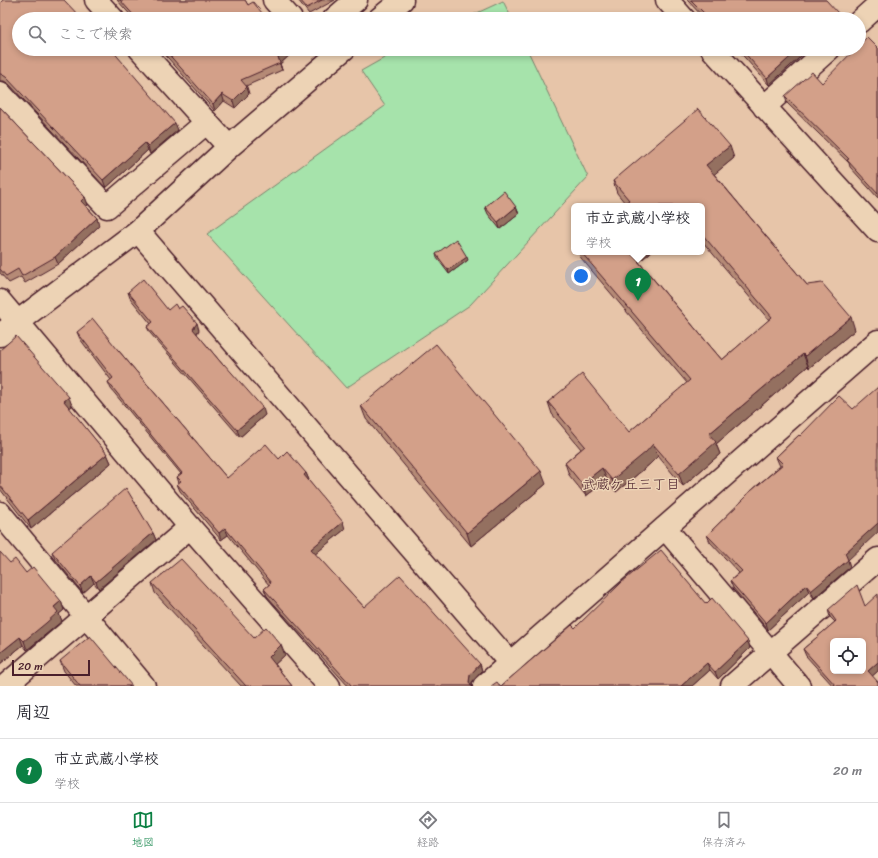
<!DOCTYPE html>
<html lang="ja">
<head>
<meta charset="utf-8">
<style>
  body { margin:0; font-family:Sriracha,"Klee One",sans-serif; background:#f7f7f7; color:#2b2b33 }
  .controls { position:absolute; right:12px; bottom:12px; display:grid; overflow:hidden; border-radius:6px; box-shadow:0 2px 6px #0003 }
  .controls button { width:36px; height:36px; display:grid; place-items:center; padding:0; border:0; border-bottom:1px solid #e1e1e2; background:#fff; color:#2b2b33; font:20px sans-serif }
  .scale { position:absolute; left:12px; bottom:10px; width:78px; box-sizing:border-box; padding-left:4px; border:2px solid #4a1f2b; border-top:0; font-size:11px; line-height:14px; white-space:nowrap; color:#4a1f2b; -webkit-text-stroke:3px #edd3b5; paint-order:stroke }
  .you { position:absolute; left:581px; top:276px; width:14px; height:14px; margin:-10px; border:3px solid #fff; border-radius:50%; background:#1a73e8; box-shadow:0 0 0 6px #1a73e833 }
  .badge { display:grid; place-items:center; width:26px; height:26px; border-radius:50%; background:#0b8043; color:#fff; font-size:13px; font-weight:700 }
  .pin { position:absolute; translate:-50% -33px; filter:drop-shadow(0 1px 2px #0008) }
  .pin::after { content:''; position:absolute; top:21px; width:14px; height:12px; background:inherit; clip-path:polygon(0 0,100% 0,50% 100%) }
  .popup { position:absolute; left:571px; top:203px; width:134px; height:52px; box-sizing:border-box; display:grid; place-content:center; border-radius:6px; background:#fff; filter:drop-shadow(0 1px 3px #0005); font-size:13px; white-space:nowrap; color:#7c7c81 }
  .popup b { font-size:15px; color:#2b2b33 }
  .popup::after { content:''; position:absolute; left:50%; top:100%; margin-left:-8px; border:8px solid transparent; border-top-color:#fff }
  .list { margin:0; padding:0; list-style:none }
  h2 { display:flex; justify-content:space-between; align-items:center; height:52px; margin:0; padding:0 16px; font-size:17px }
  h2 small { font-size:13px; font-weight:400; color:#7c7c81 }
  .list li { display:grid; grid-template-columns:26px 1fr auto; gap:12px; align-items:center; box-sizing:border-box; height:64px; padding:0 16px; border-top:1px solid #e1e1e2 }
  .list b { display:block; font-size:15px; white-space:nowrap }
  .list p { margin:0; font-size:13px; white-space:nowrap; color:#7c7c81 }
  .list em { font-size:13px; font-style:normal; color:#7c7c81 }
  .icon { flex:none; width:22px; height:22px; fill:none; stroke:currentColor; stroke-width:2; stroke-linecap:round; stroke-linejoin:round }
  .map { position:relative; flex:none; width:878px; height:686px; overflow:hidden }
  .search { position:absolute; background:#fff; box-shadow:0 2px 6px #0003; left:12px; right:12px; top:12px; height:44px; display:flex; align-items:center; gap:10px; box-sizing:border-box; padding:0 14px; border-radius:22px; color:#7c7c81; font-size:15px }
  .sheet { height:116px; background:#fff }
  nav { display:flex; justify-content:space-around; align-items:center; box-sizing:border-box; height:56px; border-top:1px solid #e1e1e2; background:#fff; font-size:11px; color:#7c7c81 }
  nav a { display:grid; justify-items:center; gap:2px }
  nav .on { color:#0b8043 }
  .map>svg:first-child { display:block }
  .green { fill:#a6e3ab; stroke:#78816b }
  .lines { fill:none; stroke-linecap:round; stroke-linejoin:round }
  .minor-casing { stroke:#4a1f2b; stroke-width:25 }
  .minor { stroke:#edd3b5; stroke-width:22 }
  .wall { fill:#b58a76; stroke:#4a1f2b }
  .shaded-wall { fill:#947060; stroke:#4a1f2b }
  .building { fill:#d3a089; stroke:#4a1f2b; fill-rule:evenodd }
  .labels { text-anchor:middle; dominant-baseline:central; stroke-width:3; stroke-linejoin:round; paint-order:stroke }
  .neighbourhood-label { font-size:14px; fill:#4a1f2b; stroke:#edd3b5 }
</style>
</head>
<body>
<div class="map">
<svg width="878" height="686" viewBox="0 0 878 686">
  <rect width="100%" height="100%" fill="#e7c5a9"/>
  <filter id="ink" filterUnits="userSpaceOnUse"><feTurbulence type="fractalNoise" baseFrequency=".025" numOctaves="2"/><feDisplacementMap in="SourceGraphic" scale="8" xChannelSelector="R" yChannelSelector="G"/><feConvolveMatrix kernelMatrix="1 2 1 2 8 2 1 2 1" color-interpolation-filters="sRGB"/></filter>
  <g filter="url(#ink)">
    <g class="green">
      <polygon points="503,1 512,19 464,19"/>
      <polygon points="400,49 527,49 588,177 470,305 346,388 207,234 385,106 361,71"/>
    </g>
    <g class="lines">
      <g class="minor-casing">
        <g id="minor">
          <polyline points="96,0 113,19"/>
          <polyline points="274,0 291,19"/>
          <polyline points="667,0 684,19"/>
          <polyline points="334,19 356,0"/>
          <polyline points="379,19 402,0"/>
          <polyline points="859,22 878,5"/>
          <polyline points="140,49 229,147"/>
          <polyline points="712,49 878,231"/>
          <polyline points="0,93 107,207 207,122"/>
          <polyline points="764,107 829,49"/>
          <polyline points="138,231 511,664"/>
          <polyline points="0,301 190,527 329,686"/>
          <polyline points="0,335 138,231 229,147 344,49"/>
          <polyline points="0,513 144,686"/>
          <polyline points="665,528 799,686"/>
          <polyline points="5,686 190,527"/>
          <polyline points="484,686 878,341"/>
          <polyline points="732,686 878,559"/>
        </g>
      </g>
      <use href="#minor" class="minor"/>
    </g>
    <g class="wall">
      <polygon points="117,0 245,0 248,5 267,19 134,19"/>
      <polygon points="298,0 335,0 309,14"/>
      <polygon points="687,0 826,0 840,19 705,19"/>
      <polygon points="0,3 178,130 150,154 148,150 106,188 9,84 4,81 0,81"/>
      <polygon points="878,48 878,198 850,167 849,163 787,103 785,96 822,83"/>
      <polygon points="160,49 291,49 292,53 280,64 282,70 246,86 249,94 235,108 224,101 215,111"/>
      <polygon points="737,49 809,49 769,85"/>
      <polygon points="0,107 85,197 88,205 86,206 97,218 99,226 58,264 25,283 21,277 9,283 0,273"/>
      <polygon points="734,158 714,174 807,285 855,330 809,368 808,366 716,444 720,454 683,486 658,456 650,464 616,492 607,480 586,496 569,475 565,463 581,449 552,414 548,402 629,432 687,383 581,258 578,252 651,252 639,262 722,360 769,320 702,241 702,206 625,203 617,193 613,181"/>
      <polygon points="485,207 516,207 519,214 500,229 488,214"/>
      <polygon points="436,254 468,260 449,274 437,258"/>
      <polygon points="128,292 168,310 178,309 199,330 197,334 265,415 240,437 150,333 147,327 151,324 130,298"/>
      <polygon points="77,332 118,350 227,478 279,459 306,473 309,480 308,480 345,529 315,554 364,607 480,664 482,671 472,682 472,686 348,686 267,596 264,589 269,585 228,535 221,540 180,491 177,484 179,483 177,477 181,474 111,389 108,382 111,380 80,339"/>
      <polygon points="0,350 72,406 69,408 107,454 111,463 31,529 0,489"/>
      <polygon points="361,406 546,484 471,546 366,419"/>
      <polygon points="799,435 850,567 814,598 809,592 768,630 733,588 730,581 739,573 710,542 707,535 746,497 745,496 780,466 779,464 776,457"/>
      <polygon points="153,533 156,540 99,589 94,583 83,593 55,559 52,552"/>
      <polygon points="10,563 26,573 61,601 64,610 59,614 62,621 49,632 27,650 23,645 0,664"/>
      <polygon points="152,583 285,655 275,664 292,686 241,686 155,593"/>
      <polygon points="706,604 748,641 750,648 718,679 710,670 692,686 501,686 575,628"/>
      <polygon points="865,606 878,671 872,676 878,686 833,686 806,656 803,649 835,622 830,617 828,610"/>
      <polygon points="60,661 132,686 76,686 64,671"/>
    </g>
    <g class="shaded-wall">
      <polygon points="838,13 840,19 832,19"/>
      <polygon points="286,49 291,49 292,53 280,64 282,70 278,57"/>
      <polygon points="799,49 809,49 769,85 767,78"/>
      <polygon points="247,87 249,94 235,108 233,101"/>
      <polygon points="222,94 224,101 215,111 213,104"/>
      <polygon points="175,123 178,130 150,154 148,146"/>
      <polygon points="145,143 148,150 106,188 103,180"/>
      <polygon points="730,146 734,158 711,177 706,165"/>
      <polygon points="85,197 88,205 84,208 81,201"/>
      <polygon points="516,207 519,214 500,229 498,222"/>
      <polygon points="97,218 99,226 58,264 55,257"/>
      <polygon points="632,252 651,252 635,265 631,253"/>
      <polygon points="467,257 468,260 449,274 448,270"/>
      <polygon points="851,317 855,330 809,368 805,356"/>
      <polygon points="197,323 199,330 195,335 193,329"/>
      <polygon points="803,354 808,366 716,444 720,454 683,486 679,474 709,434"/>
      <polygon points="69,397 72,406 67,410 64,401"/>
      <polygon points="263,408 265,415 240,437 237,430"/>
      <polygon points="653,444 658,456 650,464 616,492 612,480"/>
      <polygon points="107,454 111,463 31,529 28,520"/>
      <polygon points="602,468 607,480 586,496 582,484"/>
      <polygon points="541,471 546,484 471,546 467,533"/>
      <polygon points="306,473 309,480 306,482 304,475"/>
      <polygon points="343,522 345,529 313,556 311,549"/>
      <polygon points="878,523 878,532 848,560 850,567 814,598 811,591 845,553"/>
      <polygon points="225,528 228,535 221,540 219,533"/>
      <polygon points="153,533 156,540 99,589 96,582"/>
      <polygon points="91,576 94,583 83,593 80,586"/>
      <polygon points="806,585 809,592 768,630 766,623"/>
      <polygon points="61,601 64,610 59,614 62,621 27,650 24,641 54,607"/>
      <polygon points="20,637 23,645 0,664 0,653"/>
      <polygon points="748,641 750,648 718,679 715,672"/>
      <polygon points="281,645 285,655 272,667 269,657"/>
      <polygon points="878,662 878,671 870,678 868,671"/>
      <polygon points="707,663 710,670 692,686 681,686"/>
      <polygon points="480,664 482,671 472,682 472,686 471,686 469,682 470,675"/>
    </g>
    <g class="building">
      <polygon points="3,0 64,0 82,19 19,19 19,49 111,49 175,123 148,146 145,143 103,180 6,77 1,74 0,74 0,3"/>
      <polygon points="120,0 245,0 248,5 253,2 267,19 137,19"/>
      <polygon points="300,0 322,0 307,8"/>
      <polygon points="691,0 826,0 838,13 832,19 710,19"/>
      <polygon points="867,37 878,48 878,194 847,160 849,159 785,96 812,72 822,83 855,49 859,49 859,45"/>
      <polygon points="164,49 286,49 278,57 280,63 241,80 247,87 233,101 222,94 213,104"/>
      <polygon points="741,49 799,49 767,78"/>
      <polygon points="0,107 85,197 81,201 97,218 55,257 22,276 18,269 6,276 0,269"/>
      <polygon points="698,109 730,146 706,165 807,285 822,283 851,317 805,356 803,354 709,434 716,442 679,474 653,444 646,452 612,480 602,468 582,484 565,463 585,446 548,402 582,374 629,432 690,380 581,252 632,252 631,253 722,360 772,317 702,234 702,206 622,206 629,200 613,181"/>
      <polygon points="504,191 516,207 498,222 485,207"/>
      <polygon points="456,239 467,257 448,270 436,254"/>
      <polygon points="143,279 168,310 175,304 178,309 182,306 197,323 193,329 223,365 224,364 263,408 237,430 147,327 153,322 128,292"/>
      <polygon points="93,319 118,350 227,478 266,444 279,459 287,451 306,473 304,475 343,522 311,549 364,607 400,575 480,664 470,675 469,682 471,686 352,686 264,589 271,583 225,528 219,533 177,484 181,481 177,477 182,473 108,382 113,378 77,332"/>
      <polygon points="16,336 69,397 64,401 107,454 28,520 0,485 0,350"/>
      <polygon points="436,344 541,471 467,533 361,406"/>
      <polygon points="878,387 878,523 845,553 848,560 811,591 806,585 766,623 730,581 742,571 707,535 746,497 745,496 783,464 776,457 799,435 800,436 839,396 853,409"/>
      <polygon points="126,488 153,533 96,582 91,576 80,586 52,552"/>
      <polygon points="661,550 706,604 712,598 748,641 715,672 707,663 681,686 501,686 572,625 575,628 622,582"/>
      <polygon points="0,552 10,563 15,559 26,573 33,567 61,601 54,607 58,612 46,623 24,641 20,637 0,653"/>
      <polygon points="181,559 254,638 266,627 281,645 269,657 292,686 246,686 152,583"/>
      <path d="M857 585 865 606 878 594V662L868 671 878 682V686H836L803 649 836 621 828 610ZM833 641H863V671H833Z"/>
      <polygon points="90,636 132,686 80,686 60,661"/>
      <polygon points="497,682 500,686 491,686"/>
    </g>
  </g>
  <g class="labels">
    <g class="neighbourhood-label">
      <text x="631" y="484">武蔵ケ丘三丁目</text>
    </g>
  </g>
</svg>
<div class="controls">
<button><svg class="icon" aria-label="locate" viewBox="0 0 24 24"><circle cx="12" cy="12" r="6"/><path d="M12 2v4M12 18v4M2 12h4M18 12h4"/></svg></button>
</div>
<div class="scale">20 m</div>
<div class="you"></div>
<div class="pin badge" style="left:638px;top:301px">1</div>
<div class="popup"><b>市立武蔵小学校</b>学校</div>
<div class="search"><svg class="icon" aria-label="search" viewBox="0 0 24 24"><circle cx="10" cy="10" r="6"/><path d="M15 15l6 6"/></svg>ここで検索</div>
</div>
<section class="sheet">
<h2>周辺<small></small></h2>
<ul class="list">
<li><span class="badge">1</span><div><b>市立武蔵小学校</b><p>学校</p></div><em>20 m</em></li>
</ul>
</section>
<nav>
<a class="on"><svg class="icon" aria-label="map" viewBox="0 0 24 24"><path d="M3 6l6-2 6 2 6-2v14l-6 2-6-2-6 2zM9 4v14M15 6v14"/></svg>地図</a>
<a><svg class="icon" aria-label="directions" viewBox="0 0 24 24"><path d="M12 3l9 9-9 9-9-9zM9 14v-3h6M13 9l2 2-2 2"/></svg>経路</a>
<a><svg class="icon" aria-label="saved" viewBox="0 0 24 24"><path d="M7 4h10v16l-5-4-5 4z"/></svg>保存済み</a>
</nav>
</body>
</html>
